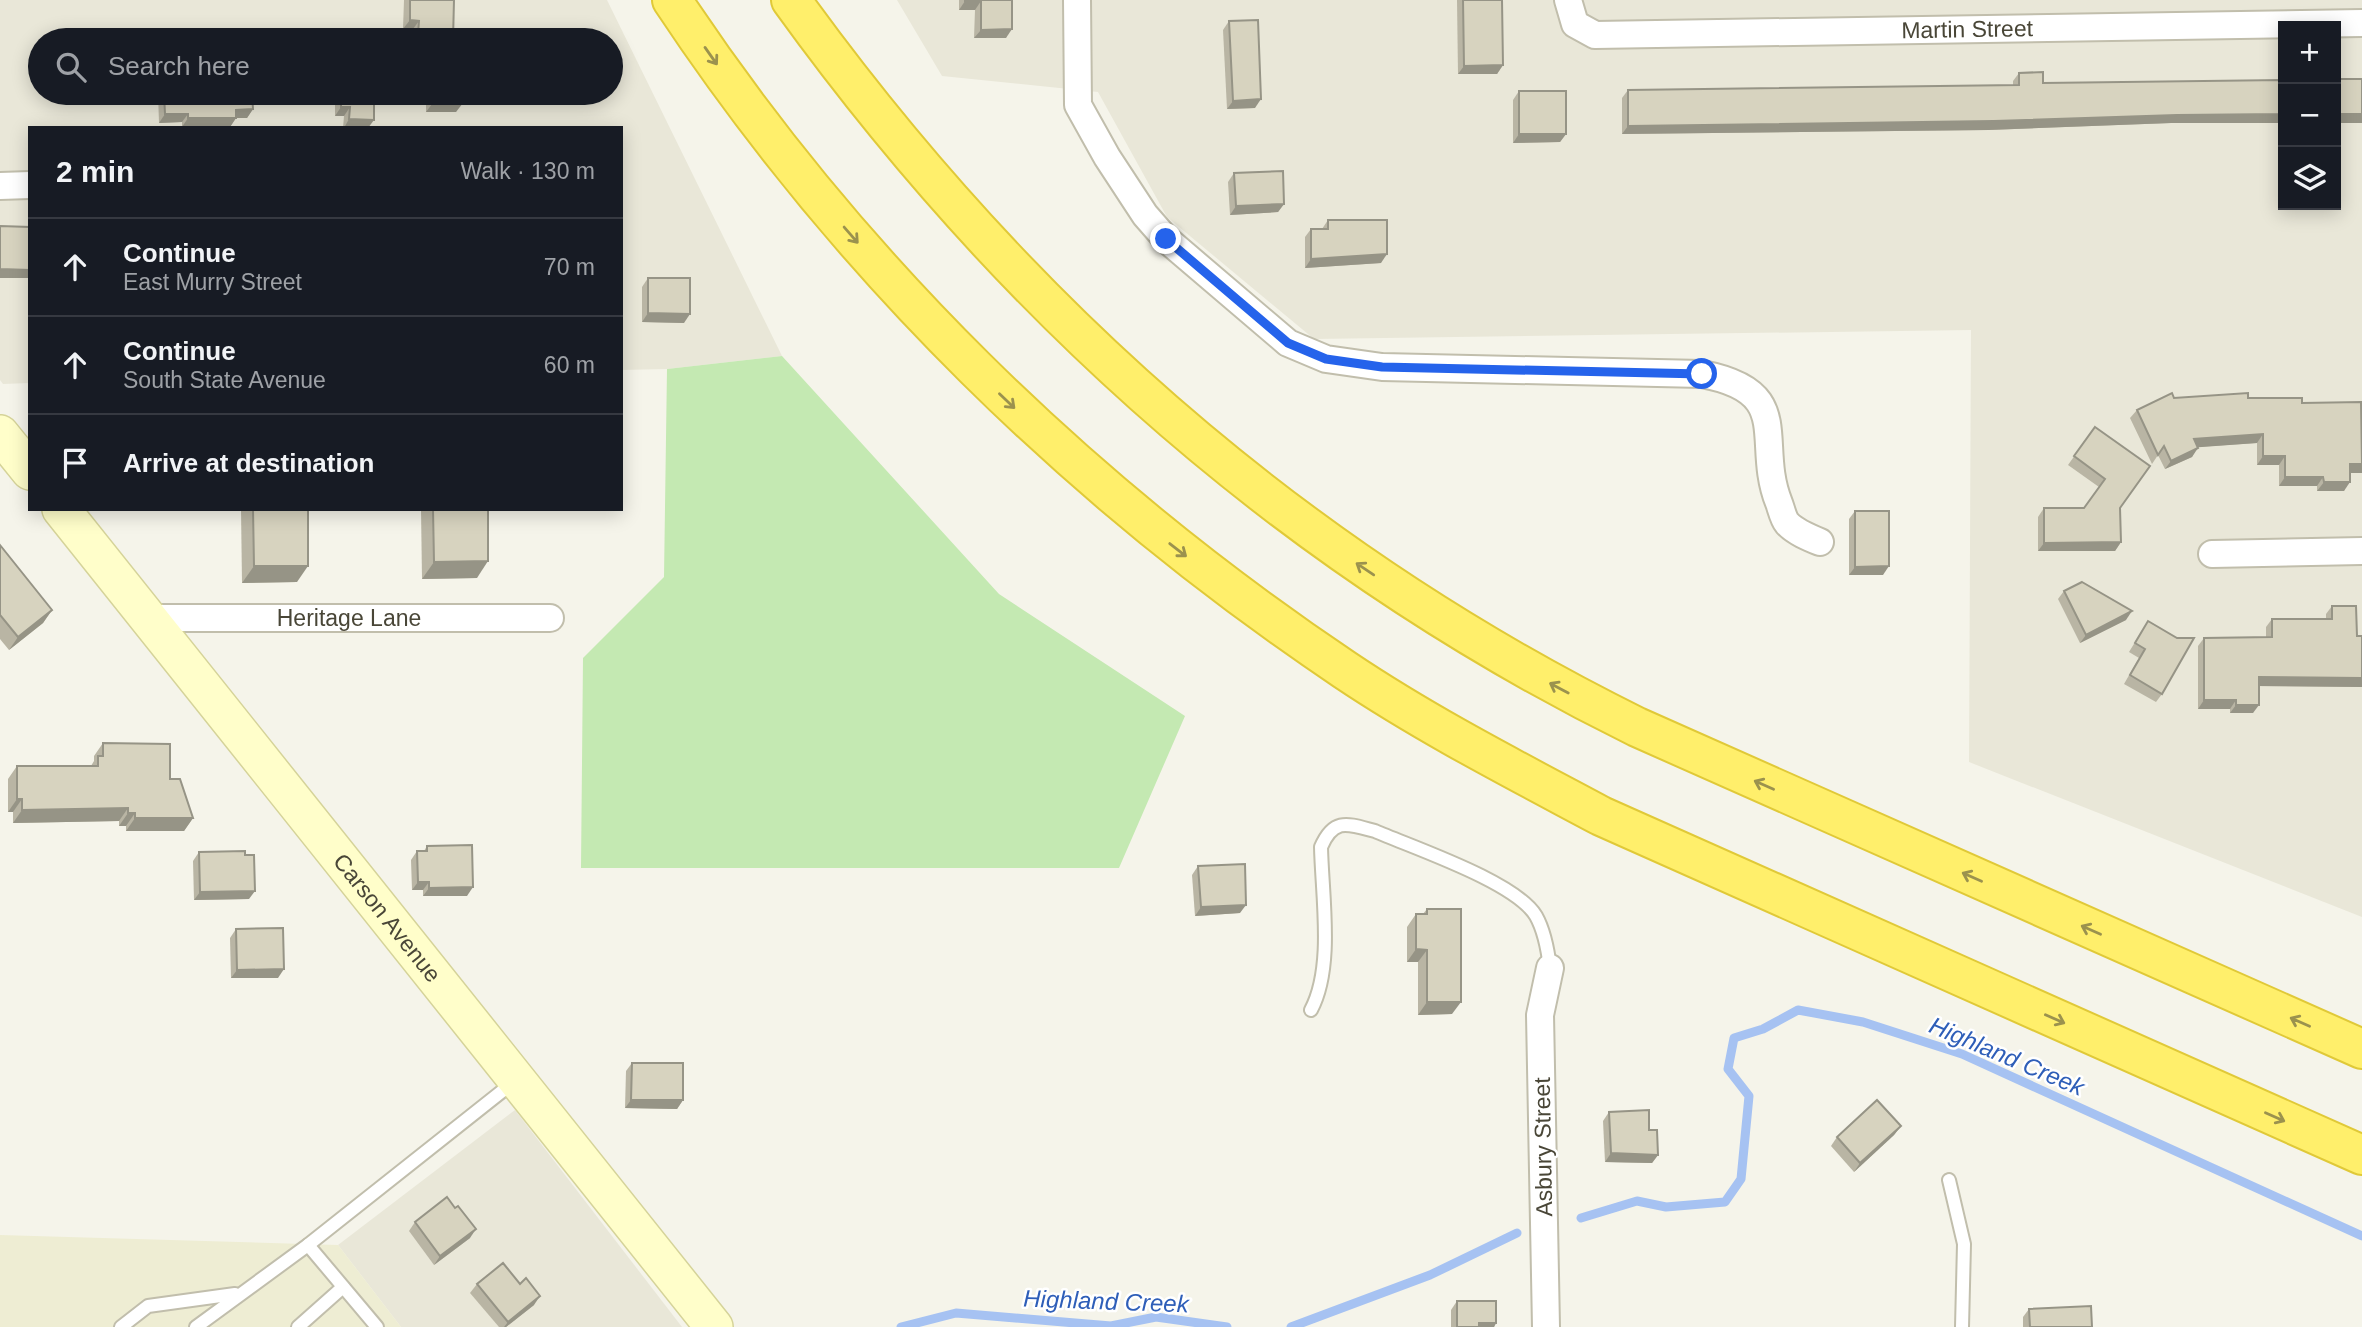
<!DOCTYPE html>
<html lang="en">
<head>
<meta charset="utf-8">
<style>
  body { margin:0; font-family:Arial,sans-serif; background:#242831; color:#f1f3f6 }
  .controls { position:absolute; right:21px; top:21px; display:grid; overflow:hidden; border-radius:0px; box-shadow:0 4px 18px #0003 }
  .controls button { width:63px; height:63px; display:grid; place-items:center; padding:0; border:0; border-bottom:2px solid #363941; background:#171b24; color:#f1f3f6; font:35px sans-serif }
  .stop { position:absolute; width:21px; height:21px; margin:-16px; border:5px solid #2563eb; border-radius:50%; background:#fff }
  .stop.end { background:#2563eb; border-color:#fff; box-shadow:0 2px 7px #0008 }
  .list { margin:0; padding:0; list-style:none }
  h2 { display:flex; justify-content:space-between; align-items:center; height:91px; margin:0; padding:0 28px; font-size:30px }
  h2 small { font-size:23px; font-weight:400; color:#9ea1a6 }
  .list li { display:grid; grid-template-columns:46px 1fr auto; gap:21px; align-items:center; box-sizing:border-box; height:98px; padding:0 28px; border-top:2px solid #363941 }
  .list b { display:block; font-size:26px; white-space:nowrap }
  .list p { margin:0; font-size:23px; white-space:nowrap; color:#9ea1a6 }
  .list em { font-size:23px; font-style:normal; color:#9ea1a6 }
  .icon { flex:none; width:38px; height:38px; fill:none; stroke:currentColor; stroke-width:2; stroke-linecap:round; stroke-linejoin:round }
  .map { position:relative; flex:none; width:2362px; height:1327px; overflow:hidden }
  .search { position:absolute; background:#171b24; box-shadow:0 4px 18px #0003; left:28px; top:28px; width:595px; height:77px; display:flex; align-items:center; gap:18px; box-sizing:border-box; padding:0 24px; border-radius:38px; color:#9ea1a6; font-size:26px }
  .panel { position:absolute; background:#171b24; box-shadow:0 4px 18px #0003; left:28px; top:126px; width:595px; height:385px; border-radius:0px }
  .map>svg:first-child { display:block }
  .residential { fill:#e9e7d8; fill-rule:evenodd }
  .education { fill:#eeedd3 }
  .green { fill:#c4e9b2 }
  .lines { fill:none; stroke-linecap:round; stroke-linejoin:round }
  .stream { stroke:#a6c2f2; stroke-width:9 }
  .service-casing { stroke:#c1beac; stroke-width:16 }
  .minor-casing { stroke:#c1beac; stroke-width:30 }
  .secondary-casing { stroke:#d5d399; stroke-width:40 }
  .motorway-casing { stroke:#e0c938; stroke-width:42 }
  .service { stroke:#fff; stroke-width:12 }
  .minor { stroke:#fff; stroke-width:26 }
  .secondary { stroke:#fffeca; stroke-width:37 }
  .motorway { stroke:#ffef6b; stroke-width:38 }
  .wall { fill:#b9b5a4 }
  .shaded-wall { fill:#969486 }
  .building { fill:#d7d3bf; stroke:#969486; stroke-width:2 }
  .oneway { stroke:#9b924e }
  .route { stroke:#2563eb; stroke-width:9 }
  .labels { text-anchor:middle; dominant-baseline:central; stroke-width:5; stroke-linejoin:round; paint-order:stroke }
  .street-label { font-size:23px; fill:#494637; stroke:#fff }
  .water-label { font-size:24px; font-style:italic; fill:#2e5eb8; stroke:#fff }
</style>
</head>
<body>
<div class="map">
<svg width="2362" height="1327" viewBox="0 0 2362 1327">
  <rect width="100%" height="100%" fill="#f5f4ea"/>
  <g class="residential">
    <path d="M0 0H607L782 356 667 369 621 370V128H30V383L3 384 0 380ZM40 40H611V93H40Z"/>
    <path d="M897 0H2362V917L1969 762 1971 330 1314 339 1167 217 1098 92 942 76ZM2283 26H2336V205H2283Z"/>
    <polygon points="515,1110 682,1327 401,1327 338,1245"/>
  </g>
  <polygon class="education" points="0,1235 338,1245 401,1327 0,1327"/>
  <polygon class="green" points="782,356 999,594 1185,716 1119,868 581,868 583,658 664,577 667,369"/>
  <g class="lines">
    <g class="stream">
      <polyline points="1581,1218 1637,1201 1666,1207 1725,1202 1741,1179 1749,1096 1728,1069 1734,1038 1763,1029 1798,1010 1863,1022 1962,1054 2362,1236"/>
      <polyline points="901,1327 956,1313 1111,1326 1156,1317 1227,1327"/>
      <polyline points="1291,1327 1430,1275 1517,1233"/>
    </g>
    <g class="service-casing">
      <g id="service">
        <path d="M1311 1010C1334 967 1322 896 1321 847 1334 817 1348 824 1375 831 1414 848 1516 882 1536 916 1545 932 1548 951 1550 968"/>
        <polyline points="1949,1180 1964,1244 1962,1327"/>
        <polyline points="308,1245 377,1327"/>
        <polyline points="121,1327 148,1306 235,1294"/>
        <polyline points="196,1327 308,1245 515,1081"/>
        <polyline points="298,1327 343,1287"/>
      </g>
    </g>
    <g class="minor-casing">
      <g id="minor">
        <path d="M1077 0 1078 105 1107 157 1145 215 1166 239 1288 343 1326 359 1382 367 1702 374C1797 392 1754 441 1779 503 1781 508 1783 518 1787 523 1795 532 1810 538 1820 542"/>
        <path id="s1" d="M1568 0 1575 24 1595 35 2362 23"/>
        <polyline points="0,186 30,185"/>
        <polyline points="2212,554 2362,551"/>
        <path id="s2" d="M148 618H550"/>
        <polyline points="1546,1327 1540,1015 1550,968"/>
      </g>
    </g>
    <g class="secondary-casing">
      <g id="secondary">
        <polyline points="0,434 30,471"/>
        <path id="s3" d="M61 509 714 1327"/>
      </g>
    </g>
    <g class="motorway-casing">
      <g id="motorway">
        <path d="M672 0C849 267 1080 492 1345 670 1427 725 1515 770 1601 816L2362 1155"/>
        <path d="M791 0C1014 309 1294 558 1637 727L2362 1049"/>
      </g>
    </g>
    <use href="#service" class="service"/>
    <use href="#minor" class="minor"/>
    <use href="#secondary" class="secondary"/>
    <use href="#motorway" class="motorway"/>
  </g>
  <g class="wall">
    <polygon points="404,0 454,0 453,40 412,40 413,29 403,29"/>
    <polygon points="959,0 1012,0 1006,38 974,38 975,10 959,10"/>
    <polygon points="1457,0 1502,0 1503,65 1497,74 1458,74"/>
    <polygon points="1229,21 1255,108 1227,109 1223,30"/>
    <polygon points="2019,73 2043,83 2283,80 2283,123 2171,123 1988,130 1622,134 1622,98 1628,90 2013,85 2013,81"/>
    <polygon points="1519,91 1566,134 1560,142 1513,143 1513,100"/>
    <polygon points="158,93 252,93 253,109 247,118 236,118 230,127 182,127 182,122 159,123"/>
    <polygon points="335,93 374,93 368,128 343,128 344,116 335,116"/>
    <polygon points="426,93 462,93 456,112 426,112"/>
    <polygon points="1234,173 1284,204 1278,212 1230,215 1228,182"/>
    <polygon points="1328,220 1381,263 1305,268 1305,237 1311,229 1322,229"/>
    <polygon points="648,278 684,323 642,322 642,287"/>
    <polygon points="2174,398 2248,398 2362,473 2350,473 2344,491 2317,491 2317,486 2279,486 2279,465 2257,465 2257,443 2197,447 2192,457 2165,469 2158,455 2152,464 2130,418 2137,410"/>
    <polygon points="2095,427 2120,508 2121,542 2115,551 2038,551 2038,517 2044,508 2084,508 2099,487 2068,465"/>
    <polygon points="241,509 308,509 297,582 242,583"/>
    <polygon points="421,509 488,509 477,578 422,579"/>
    <polygon points="1855,511 1883,575 1849,575 1849,519"/>
    <polygon points="0,545 52,610 43,623 9,650 0,639"/>
    <polygon points="2064,591 2126,620 2080,643 2058,599"/>
    <polygon points="2332,606 2357,636 2362,687 2259,686 2253,713 2230,713 2230,709 2198,709 2198,646 2204,638 2266,637 2266,627 2272,619 2326,619 2326,614"/>
    <polygon points="2148,621 2162,694 2156,702 2124,684 2139,658 2129,652"/>
    <polygon points="103,743 170,779 193,818 184,831 126,831 126,826 119,826 119,821 13,823 13,812 8,812 8,779 17,766 91,766 94,761 94,756"/>
    <polygon points="427,846 467,896 423,896 423,890 412,890 411,860 417,851 424,851"/>
    <polygon points="199,852 249,899 194,900 193,861"/>
    <polygon points="1198,866 1240,913 1195,916 1192,875"/>
    <polygon points="1427,909 1452,1014 1418,1015 1418,962 1407,962 1407,927 1416,914 1423,914"/>
    <polygon points="236,929 278,978 231,978 230,938"/>
    <polygon points="632,1063 683,1100 677,1109 625,1108 626,1071"/>
    <polygon points="1609,1112 1649,1130 1658,1155 1652,1163 1605,1162 1603,1121"/>
    <polygon points="1901,1126 1894,1135 1854,1172 1831,1146 1837,1137"/>
    <polygon points="415,1222 470,1238 434,1265 409,1231"/>
    <polygon points="477,1284 534,1305 506,1327 499,1327 470,1293"/>
    <polygon points="1457,1301 1496,1323 1494,1327 1451,1327 1451,1310"/>
    <polygon points="2029,1309 2092,1327 2023,1327 2023,1317"/>
  </g>
  <g class="shaded-wall">
    <polygon points="965,1 981,1 975,10 959,10"/>
    <polygon points="410,20 419,21 413,29 403,29"/>
    <polygon points="1012,29 1006,38 974,38 981,30"/>
    <polygon points="418,34 432,35 428,40 414,40"/>
    <polygon points="1503,65 1497,74 1458,74 1464,66"/>
    <polygon points="1261,99 1255,108 1227,109 1233,101"/>
    <polygon points="463,103 456,112 426,112 432,104"/>
    <polygon points="341,107 350,107 344,116 335,116"/>
    <polygon points="253,109 247,118 236,118 230,127 182,127 188,118 236,110"/>
    <polygon points="165,114 188,114 182,122 159,123"/>
    <polygon points="2283,114 2283,123 2171,123 1988,130 1622,134 1628,126 2177,115"/>
    <rect x="2336" y="114" width="26" height="9"/>
    <polygon points="349,119 374,120 368,128 344,128"/>
    <polygon points="1519,134 1566,134 1560,142 1513,143"/>
    <polygon points="1284,204 1278,212 1230,215 1236,206"/>
    <polygon points="1387,254 1381,263 1305,268 1311,259"/>
    <polygon points="0,269 30,270 30,278 0,278"/>
    <polygon points="648,313 690,314 684,323 642,322"/>
    <polygon points="2263,434 2257,443 2188,448 2194,439"/>
    <polygon points="2198,448 2192,457 2165,469 2171,461"/>
    <polygon points="2263,456 2285,456 2279,465 2257,465"/>
    <polygon points="2350,464 2362,464 2362,473 2344,473"/>
    <polygon points="2285,477 2323,477 2317,486 2279,486"/>
    <polygon points="2324,482 2350,482 2344,491 2317,491"/>
    <polygon points="2121,542 2115,551 2038,551 2044,543"/>
    <polygon points="488,561 477,578 422,579 434,562"/>
    <polygon points="254,566 308,566 297,582 242,583"/>
    <polygon points="1889,566 1883,575 1849,575 1855,567"/>
    <polygon points="52,610 43,623 9,650 18,637"/>
    <polygon points="2132,611 2126,620 2080,643 2086,635"/>
    <polygon points="2259,677 2362,678 2362,687 2253,686"/>
    <polygon points="2204,700 2236,700 2230,709 2198,709"/>
    <polygon points="2236,705 2259,705 2253,713 2230,713"/>
    <polygon points="17,799 22,799 13,812 8,812"/>
    <polygon points="128,808 119,821 13,823 22,810"/>
    <polygon points="128,813 135,813 126,826 119,826"/>
    <polygon points="135,818 193,818 184,831 126,831"/>
    <polygon points="418,882 429,882 423,890 412,890"/>
    <polygon points="473,887 467,896 423,896 429,888"/>
    <polygon points="255,891 249,899 194,900 200,892"/>
    <polygon points="1246,905 1240,913 1195,916 1201,907"/>
    <polygon points="1416,949 1427,950 1418,962 1407,962"/>
    <polygon points="284,969 278,978 231,978 237,970"/>
    <polygon points="1427,1002 1461,1002 1452,1014 1418,1015"/>
    <polygon points="631,1100 683,1100 677,1109 625,1108"/>
    <polygon points="1901,1126 1894,1135 1854,1172 1860,1163"/>
    <polygon points="1611,1153 1658,1155 1652,1163 1605,1162"/>
    <polygon points="476,1229 470,1238 434,1265 440,1256"/>
    <polygon points="540,1296 534,1305 506,1327 504,1327 508,1322"/>
    <polygon points="1479,1323 1496,1323 1494,1327 1476,1327"/>
  </g>
  <g class="building">
    <polygon points="410,0 454,0 453,40 432,40 432,35 418,34 419,21 410,20"/>
    <polygon points="965,0 1012,0 1012,29 981,30 981,1 965,1"/>
    <polygon points="1463,0 1502,0 1503,65 1464,66"/>
    <polygon points="1258,20 1261,99 1233,101 1229,21"/>
    <polygon points="2043,72 2043,83 2283,80 2283,114 2177,115 1994,121 1628,126 1628,90 2019,85 2019,73"/>
    <rect x="2336" y="79" width="26" height="35"/>
    <rect x="1519" y="91" width="47" height="43"/>
    <polygon points="164,93 252,93 253,109 236,110 236,118 188,118 188,114 165,114"/>
    <polygon points="341,93 374,93 374,120 349,119 350,107 341,107"/>
    <polygon points="432,93 462,93 463,103 432,104"/>
    <polygon points="1283,171 1284,204 1236,206 1234,173"/>
    <polygon points="1328,220 1387,220 1387,254 1311,259 1311,229 1328,229"/>
    <polygon points="0,226 30,227 30,270 0,269"/>
    <polygon points="648,278 690,278 690,314 648,313"/>
    <polygon points="2172,393 2174,398 2248,393 2248,398 2302,398 2302,403 2361,402 2362,464 2350,464 2350,482 2324,482 2323,477 2285,477 2285,456 2263,456 2263,434 2194,439 2198,448 2171,461 2164,446 2158,455 2137,410"/>
    <polygon points="2095,427 2150,466 2120,508 2121,542 2044,543 2044,508 2084,508 2105,479 2074,456"/>
    <polygon points="253,509 308,509 308,566 254,566"/>
    <polygon points="433,509 488,509 488,561 434,562"/>
    <polygon points="1855,511 1889,511 1889,566 1855,567"/>
    <polygon points="0,545 52,610 18,637 0,615"/>
    <polygon points="2082,582 2132,611 2086,635 2064,591"/>
    <polygon points="2332,606 2356,606 2357,636 2362,636 2362,678 2259,677 2259,705 2236,705 2236,700 2204,700 2204,638 2272,637 2272,619 2332,619"/>
    <polygon points="2148,621 2177,638 2194,638 2162,694 2130,675 2145,649 2135,643"/>
    <polygon points="103,743 170,744 170,779 180,779 193,818 135,818 135,813 128,813 128,808 22,810 22,799 17,799 17,766 98,766 98,756 103,756"/>
    <polygon points="472,845 473,887 429,888 429,882 418,882 417,851 427,851 427,846"/>
    <polygon points="245,851 245,855 254,855 255,891 200,892 199,852"/>
    <polygon points="1245,864 1246,905 1201,907 1198,866"/>
    <polygon points="1427,909 1461,909 1461,1002 1427,1002 1427,950 1416,949 1416,914 1427,914"/>
    <polygon points="283,928 284,969 237,970 236,929"/>
    <polygon points="632,1063 683,1063 683,1100 631,1100"/>
    <polygon points="1877,1100 1901,1126 1860,1163 1837,1137"/>
    <polygon points="1649,1110 1649,1130 1657,1130 1658,1155 1611,1153 1609,1112"/>
    <polygon points="447,1197 455,1208 458,1206 476,1229 440,1256 415,1222"/>
    <polygon points="503,1263 520,1284 526,1278 540,1296 508,1322 477,1284"/>
    <polygon points="1457,1301 1496,1301 1496,1323 1479,1323 1479,1327 1457,1327"/>
    <polygon points="2091,1306 2092,1327 2030,1327 2029,1309"/>
  </g>
  <defs><path id="oneway-shaft" d="M-6 0H5M1.5-3L5.5 0L1.5 3" fill="none" stroke-width="1.6" stroke-linecap="round" stroke-linejoin="round" transform="scale(1.75)"/></defs>
  <g class="oneway">
    <use href="#oneway-shaft" transform="translate(711 56) rotate(55)"/>
    <use href="#oneway-shaft" transform="translate(851 235) rotate(49)"/>
    <use href="#oneway-shaft" transform="translate(1007 401) rotate(44)"/>
    <use href="#oneway-shaft" transform="translate(1178 550) rotate(38)"/>
    <use href="#oneway-shaft" transform="translate(1365 569) rotate(-146)"/>
    <use href="#oneway-shaft" transform="translate(1559 688) rotate(-152)"/>
    <use href="#oneway-shaft" transform="translate(1764 785) rotate(-156)"/>
    <use href="#oneway-shaft" transform="translate(1972 877) rotate(-156)"/>
    <use href="#oneway-shaft" transform="translate(2091 930) rotate(-156)"/>
    <use href="#oneway-shaft" transform="translate(2055 1019) rotate(24)"/>
    <use href="#oneway-shaft" transform="translate(2300 1022) rotate(-156)"/>
    <use href="#oneway-shaft" transform="translate(2275 1117) rotate(24)"/>
  </g>
  <g class="lines">
    <polyline class="route" points="1166,239 1288,343 1326,359 1382,367 1702,374"/>
  </g>
  <g class="labels">
    <g class="street-label">
      <text stroke="none"><textPath href="#s1" startOffset="420">Martin Street</textPath></text>
      <text stroke="none"><textPath href="#s2" startOffset="201">Heritage Lane</textPath></text>
      <text stroke="none"><textPath href="#s3" startOffset="523">Carson Avenue</textPath></text>
      <text transform="translate(1543 1147) rotate(-91)">Asbury Street</text>
    </g>
    <g class="water-label">
      <text transform="translate(2007 1056) rotate(23)">Highland Creek</text>
      <text transform="translate(1106 1301) rotate(2)">Highland Creek</text>
    </g>
  </g>
</svg>
<div class="controls">
<button>+</button>
<button>−</button>
<button><svg class="icon" aria-label="layers" viewBox="0 0 24 24"><path d="M12 4l9 5-9 5-9-5zM3 14l9 5 9-5"/></svg></button>
</div>
<div class="stop" style="left:1702px;top:374px"></div>
<div class="stop end" style="left:1166px;top:239px"></div>
<div class="search"><svg class="icon" aria-label="search" viewBox="0 0 24 24"><circle cx="10" cy="10" r="6"/><path d="M15 15l6 6"/></svg>Search here</div>
<section class="panel">
<h2>2 min<small>Walk · 130 m</small></h2>
<ul class="list">
<li><svg class="icon" aria-label="ahead" viewBox="0 0 24 24"><path d="M12 20V5M6 11l6-6 6 6"/></svg><div><b>Continue</b><p>East Murry Street</p></div><em>70 m</em></li>
<li><svg class="icon" aria-label="ahead" viewBox="0 0 24 24"><path d="M12 20V5M6 11l6-6 6 6"/></svg><div><b>Continue</b><p>South State Avenue</p></div><em>60 m</em></li>
<li><svg class="icon" aria-label="arrive" viewBox="0 0 24 24"><path d="M6 21V4h12l-3 4 3 4H6"/></svg><div><b>Arrive at destination</b></div></li>
</ul>
</section>
</div>
</body>
</html>
